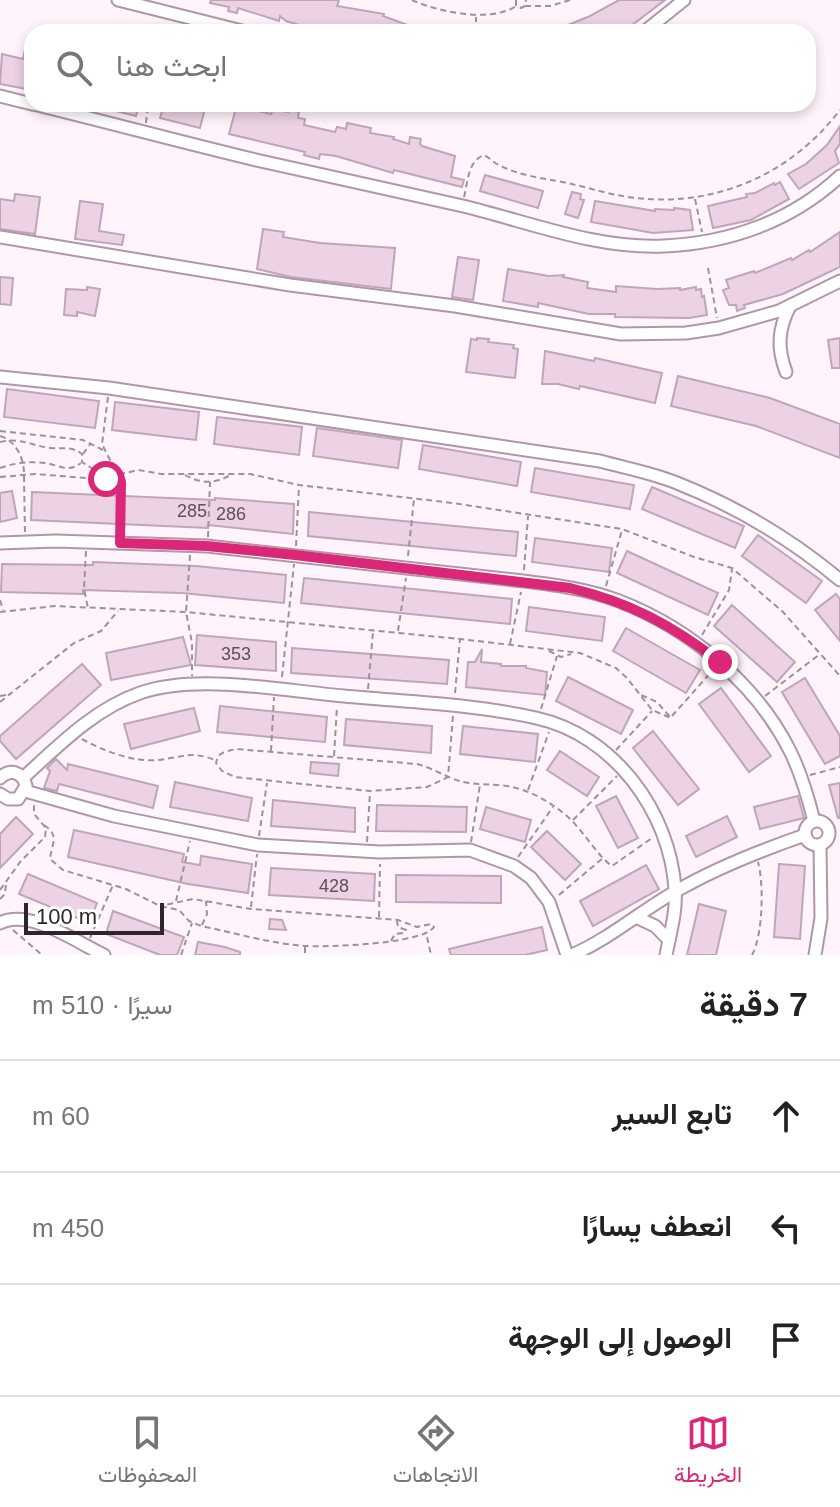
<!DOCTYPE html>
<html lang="ar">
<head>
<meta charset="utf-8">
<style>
  body { margin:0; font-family:Arial,Vazirmatn,sans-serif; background:#f2f2f2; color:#222; direction:rtl }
  .scale { position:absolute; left:24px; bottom:20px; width:140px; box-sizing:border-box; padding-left:8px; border:4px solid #2f252c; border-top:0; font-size:22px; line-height:28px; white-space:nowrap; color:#2f252c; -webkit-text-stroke:6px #fff; paint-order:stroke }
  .stop { position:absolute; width:24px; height:24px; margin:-18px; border:6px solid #db2777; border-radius:50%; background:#fff }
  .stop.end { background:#db2777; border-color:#fff; box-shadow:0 2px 8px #0008 }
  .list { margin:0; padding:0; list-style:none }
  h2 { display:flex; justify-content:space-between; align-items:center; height:104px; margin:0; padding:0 32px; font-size:34px }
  h2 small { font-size:26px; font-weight:400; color:#767676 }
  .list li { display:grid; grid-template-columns:52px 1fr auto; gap:24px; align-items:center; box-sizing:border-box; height:112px; padding:0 32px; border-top:2px solid #e0e0e0 }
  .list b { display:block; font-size:30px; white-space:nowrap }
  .list em { font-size:26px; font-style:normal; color:#767676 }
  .icon { flex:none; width:44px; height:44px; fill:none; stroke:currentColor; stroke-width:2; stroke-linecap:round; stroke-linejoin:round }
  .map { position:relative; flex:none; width:840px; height:955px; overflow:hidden; direction:ltr }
  .search { position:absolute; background:#fff; box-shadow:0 4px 12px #0003; left:24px; right:24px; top:24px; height:88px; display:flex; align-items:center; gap:20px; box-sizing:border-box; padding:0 28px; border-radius:24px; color:#767676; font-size:30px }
  .sheet { height:440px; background:#fff }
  nav { display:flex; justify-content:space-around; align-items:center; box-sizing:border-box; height:112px; border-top:2px solid #e0e0e0; background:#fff; font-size:22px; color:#767676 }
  nav a { display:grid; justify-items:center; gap:4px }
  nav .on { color:#db2777 }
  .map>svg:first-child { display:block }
  .building { fill:#ecd2e4; stroke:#bfa6b7; stroke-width:2 }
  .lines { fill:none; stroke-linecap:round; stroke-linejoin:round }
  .street-casing { stroke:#b097a8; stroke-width:15 }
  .path { stroke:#9c9299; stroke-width:2; stroke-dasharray:6 4; stroke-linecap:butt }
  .street { stroke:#fff; stroke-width:11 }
  .path-bridge { stroke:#9c9299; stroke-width:2; stroke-dasharray:6 4; stroke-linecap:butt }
  .route { stroke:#db2777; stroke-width:10 }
  .labels { text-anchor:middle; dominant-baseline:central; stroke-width:7; stroke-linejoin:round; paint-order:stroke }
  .number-label { font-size:18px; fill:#5e505a }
</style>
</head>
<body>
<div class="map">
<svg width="840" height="955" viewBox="0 0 840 955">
  <rect width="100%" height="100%" fill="#fff4fb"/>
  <g class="building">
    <polygon points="211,0 339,0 337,6 384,14 383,16 421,30 421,32 322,32 286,21 280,16 279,21 238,8 237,13 228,11 229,7 210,3"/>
    <polygon points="619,0 665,0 623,32 551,32 590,16"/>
    <polygon points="25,50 32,52 32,90 0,84 2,54 23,59"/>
    <polygon points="101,104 139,104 136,116 100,107"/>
    <polygon points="164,104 206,104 200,128 160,118"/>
    <polygon points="237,104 248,104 247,106 255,110 271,114 273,109 288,112 288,109 299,112 298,118 305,119 304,125 335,132 337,127 346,129 347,123 371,128 370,133 394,137 393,139 409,144 410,137 421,139 420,144 422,146 455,156 451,177 464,180 462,187 394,170 393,173 336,156 320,154 319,159 304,155 305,152 229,134"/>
    <polygon points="840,126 840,144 835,151 839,163 799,189 788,174 806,164 827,145"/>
    <polygon points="485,175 543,191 538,208 480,191"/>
    <polygon points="780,182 789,199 751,220 713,228 708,206 747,197 746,194 755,193 774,183 775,185"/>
    <polygon points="572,192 581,194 580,199 584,200 578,218 565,214"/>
    <polygon points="15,194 40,197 35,234 0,229 0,199 14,201"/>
    <polygon points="80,201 103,204 99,231 124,235 122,245 75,239"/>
    <polygon points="595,201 655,211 655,209 674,210 674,208 690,210 693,230 653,233 591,222"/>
    <polygon points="263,229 284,232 283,237 320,243 395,248 391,289 291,277 257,269"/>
    <polygon points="840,232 840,267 783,294 744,305 745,308 737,311 736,305 729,305 723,290 729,288 726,280 754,271 755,273 791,258 792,260 809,250 810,252"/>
    <polygon points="458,257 479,260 473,300 452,297"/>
    <polygon points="508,269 549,276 564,275 563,277 588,282 587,288 616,292 616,286 657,289 680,288 680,290 696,287 696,290 701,289 702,297 704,296 707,315 689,318 615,317 615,314 589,314 538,303 538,307 503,301"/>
    <polygon points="0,277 13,278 11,305 0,304"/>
    <polygon points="87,287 100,289 95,316 77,312 77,316 64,315 66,289 87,290"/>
    <polygon points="477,338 489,339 488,342 514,345 513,348 518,349 515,378 466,372 471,339 477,340"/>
    <polygon points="840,338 840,368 832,368 828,340"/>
    <polygon points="545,351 594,361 595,358 662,373 655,403 580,386 579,389 558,384 542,384"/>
    <polygon points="678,376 770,398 840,424 840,458 756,426 671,406"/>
    <polygon points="7,389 99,401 95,428 4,417"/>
    <polygon points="115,402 199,412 196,440 112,430"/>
    <polygon points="217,417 302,427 299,455 214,444"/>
    <polygon points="317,428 402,440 398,468 313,456"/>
    <polygon points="423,445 521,462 517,486 419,469"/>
    <polygon points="535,468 634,485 630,509 531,492"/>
    <polygon points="652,487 744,526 735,548 642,509"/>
    <polygon points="12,491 17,518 0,522 0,493"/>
    <polygon points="32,492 215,500 215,498 294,504 293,534 208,525 208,528 31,520"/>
    <polygon points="309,512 518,532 516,556 308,536"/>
    <polygon points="758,535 822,581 806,603 742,556"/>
    <polygon points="535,538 612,548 609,572 532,562"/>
    <polygon points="627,551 718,593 708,615 617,573"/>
    <polygon points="93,562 196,566 286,575 284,603 182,593 83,590 83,594 1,592 2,564 93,565"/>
    <polygon points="304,578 512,599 510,624 301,603"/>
    <polygon points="836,594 840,599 840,641 815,610"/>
    <polygon points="732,605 795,662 777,682 714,626"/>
    <polygon points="529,607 605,617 602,641 526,631"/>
    <polygon points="626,628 700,670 686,693 613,651"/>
    <polygon points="197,635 276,642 276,671 195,665"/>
    <polygon points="183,637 191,665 111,680 106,653"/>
    <polygon points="292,648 449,660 447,684 291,673"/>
    <polygon points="482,649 481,662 501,664 501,666 526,666 526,668 547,672 545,695 466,687 468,662 475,662"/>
    <polygon points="82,664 101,685 16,759 0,741 0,736"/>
    <polygon points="568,677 633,710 621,734 556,701"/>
    <polygon points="805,678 840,736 840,756 825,764 782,692"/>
    <polygon points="721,688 771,756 749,772 699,704"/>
    <polygon points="220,706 327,717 325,742 217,732"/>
    <polygon points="194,708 200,731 131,749 124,724"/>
    <polygon points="346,719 432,726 431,753 344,745"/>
    <polygon points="463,726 538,734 535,762 460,754"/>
    <polygon points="653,731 699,789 678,805 633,748"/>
    <polygon points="560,751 599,777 587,796 547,770"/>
    <polygon points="56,759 67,770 68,764 158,786 153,808 59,784 57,791 44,788 50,771 47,768"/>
    <polygon points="311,762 339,764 338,776 310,773"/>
    <polygon points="175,782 252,798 248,821 170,807"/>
    <polygon points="840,783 840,818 838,818 829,785"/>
    <polygon points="616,796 638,838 618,848 596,806"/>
    <polygon points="798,796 804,818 760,829 754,807"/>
    <polygon points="273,800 355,808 355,832 271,826"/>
    <polygon points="377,805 467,807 466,832 376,831"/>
    <polygon points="486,807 531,820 525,842 480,829"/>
    <polygon points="727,816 737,837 696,857 686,836"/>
    <polygon points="16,817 33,834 0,868 0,834"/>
    <polygon points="74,830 184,854 182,862 200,865 201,856 252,864 248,893 188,884 68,857"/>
    <polygon points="547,831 581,864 565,880 531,847"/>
    <polygon points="779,864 805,866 800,939 774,937"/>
    <polygon points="646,865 659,889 593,926 580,901"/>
    <polygon points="271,868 375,874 374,901 269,895"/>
    <polygon points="28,874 97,903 89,923 19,894"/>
    <polygon points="396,875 501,876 501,903 396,902"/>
    <polygon points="699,904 726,911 716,955 687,955"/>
    <polygon points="113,911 184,937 177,955 160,955 106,934"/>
    <polygon points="270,919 282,920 286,930 269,929"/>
    <polygon points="542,927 547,950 525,955 451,955 449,949"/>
    <polygon points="198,942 225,947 240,952 240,955 195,955"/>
  </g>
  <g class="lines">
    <g class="street-casing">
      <g id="street">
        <polyline points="118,0 246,32"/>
        <polyline points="644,32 684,0"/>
        <polyline points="0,96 32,104"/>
        <path d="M33 104C107 122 181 142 256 160 325 176 394 190 463 206 529 222 595 249 664 246 730 243 792 221 840 176"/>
        <polyline points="0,237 290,285 455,306 621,334 686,333 719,328 779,311 840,281"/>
        <path d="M786 372C777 348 778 329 790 306"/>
        <path d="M0 377 109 388 600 461C625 468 653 473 677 483 735 506 792 540 840 580"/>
        <path d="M0 543 56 541 207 546 523 581C555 585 588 589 619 601 689 628 756 683 790 751 801 773 808 797 814 821"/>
        <path d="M0 778C10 768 23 772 26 786L18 799H8L0 794"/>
        <path d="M23 778C58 746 94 709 140 693 197 673 284 691 344 696 408 702 474 704 536 718 614 735 670 812 675 889 677 911 670 934 666 955"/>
        <polyline points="25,791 114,816 258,845 380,852 470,850 514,866 531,878 549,902 567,955"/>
        <circle cx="817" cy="833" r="12"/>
        <polyline points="638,918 655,926 669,940"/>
        <path d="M0 923C30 908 76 942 104 955"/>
        <path d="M572 955C611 938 642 910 678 890 718 867 762 850 805 835"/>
        <polyline points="815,955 821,918 820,845"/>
      </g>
    </g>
    <g class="path">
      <path d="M412 0C438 12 491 23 516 6"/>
      <polyline points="516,0 516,6 521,8 525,6 526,0"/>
      <polyline points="525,6 550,6 570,0"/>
      <polyline points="476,32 476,17"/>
      <polyline points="146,123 148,104"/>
      <path d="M464 197C468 181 468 161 484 155 490 158 494 163 499 165 521 177 552 179 576 185 596 190 616 196 636 198 717 207 791 174 840 110"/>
      <polyline points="695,199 702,232"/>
      <polyline points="708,268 717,318"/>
      <polyline points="108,397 102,444 121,482 121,533"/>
      <polyline points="0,431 83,440 103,450"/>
      <path d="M0 442C20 437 32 446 51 448 63 449 72 446 82 454V462L96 471 100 478"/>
      <polyline points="83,454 91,443"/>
      <path d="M0 468C14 463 30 461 45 463 59 465 68 473 81 463"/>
      <path d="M185 475C201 484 216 484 232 474"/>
      <polyline points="24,476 25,533"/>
      <polyline points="0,477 35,474 100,479 138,470 161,474 250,474 299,485 453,503 622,529 694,557 732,568 783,612 840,676"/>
      <polyline points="208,537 210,482"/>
      <polyline points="296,546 299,485"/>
      <polyline points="86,551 84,589 88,608"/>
      <polyline points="190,555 186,612 192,643 192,676"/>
      <polyline points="408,556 414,499"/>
      <polyline points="524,570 528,516"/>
      <polyline points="606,586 622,530"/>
      <polyline points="0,600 3,610"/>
      <polyline points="0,612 55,606 186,612 460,639 580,653 616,668 627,678 652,710 671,718 657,702 639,694"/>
      <polyline points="398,631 406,578"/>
      <polyline points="702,635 729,590 732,569"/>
      <polyline points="510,644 521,592"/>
      <polyline points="549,651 561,657 571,654"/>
      <polyline points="282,677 294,564"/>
      <polyline points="368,689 373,632"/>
      <polyline points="455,693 460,639"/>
      <polyline points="0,696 11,694"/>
      <polyline points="765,696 820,654"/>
      <polyline points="0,702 74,643 101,631 118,611"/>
      <polyline points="541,709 557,656"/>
      <path d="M453 716 448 777 427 787 370 791 235 777 222 771 216 763 218 756 224 752 236 749 417 764C433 768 447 778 463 782 477 785 492 784 507 786 530 790 549 801 567 816 583 830 598 857 612 866L652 838"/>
      <polyline points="672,716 713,670"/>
      <path d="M82 739C104 751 132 762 157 760 181 758 190 750 215 760"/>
      <polyline points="616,750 652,711"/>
      <polyline points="271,751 274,697"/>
      <polyline points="334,756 337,707"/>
      <polyline points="810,775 840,767"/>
      <polyline points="528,790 549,732"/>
      <polyline points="573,820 617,776"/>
      <path d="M44 825C60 836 52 842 50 859L63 870 126 889 160 906 179 910 189 921 201 926C236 933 271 944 307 946 330 947 423 944 434 927L431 924 417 927 398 920 251 909 193 899 160 906"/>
      <polyline points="259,836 267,783"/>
      <polyline points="367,842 370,792"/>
      <polyline points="471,842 480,785"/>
      <polyline points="518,857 553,807"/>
      <polyline points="0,890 20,862 45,837 46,828 34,814 34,803"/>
      <polyline points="559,895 603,858"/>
      <polyline points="0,899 5,894 6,883"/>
      <polyline points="176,901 190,841"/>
      <polyline points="251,907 257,854"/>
      <polyline points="379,917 380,864"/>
      <polyline points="202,925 207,914 206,901"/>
      <polyline points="13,930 42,955"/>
      <polyline points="427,937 431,955"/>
      <polyline points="90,938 113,885"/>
      <polyline points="391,941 395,934 403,933 406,930 398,927 397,921"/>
      <polyline points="305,947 305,955"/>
      <polyline points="181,955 192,923"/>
      <path d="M752 955C763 935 764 884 758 862"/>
    </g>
    <use href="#street" class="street"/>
    <path class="path-bridge" d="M0 436C16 441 24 458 24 474"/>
  </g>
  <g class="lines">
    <path class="route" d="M106 479 119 475 121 482 120 543 207 546 295 555 570 588C629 602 672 625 720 662"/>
  </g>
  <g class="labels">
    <g class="number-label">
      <text x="192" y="511">285</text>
      <text x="231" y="514">286</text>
      <text x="236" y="654">353</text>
      <text x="334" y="886">428</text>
    </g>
  </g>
</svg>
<div class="scale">100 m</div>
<div class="stop" style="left:106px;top:479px"></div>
<div class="stop end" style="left:720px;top:662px"></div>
<div class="search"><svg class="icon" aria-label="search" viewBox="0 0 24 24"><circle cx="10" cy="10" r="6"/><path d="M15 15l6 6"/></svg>ابحث هنا</div>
</div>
<section class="sheet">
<h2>7 دقيقة<small>سيرًا · 510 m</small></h2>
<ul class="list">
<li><svg class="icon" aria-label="ahead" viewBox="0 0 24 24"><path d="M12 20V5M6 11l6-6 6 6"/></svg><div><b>تابع السير</b></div><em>60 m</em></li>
<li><svg class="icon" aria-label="left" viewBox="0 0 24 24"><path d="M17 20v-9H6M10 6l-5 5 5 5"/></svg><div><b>انعطف يسارًا</b></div><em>450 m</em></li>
<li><svg class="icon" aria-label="arrive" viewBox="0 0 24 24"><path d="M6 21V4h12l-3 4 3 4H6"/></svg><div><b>الوصول إلى الوجهة</b></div></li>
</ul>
</section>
<nav>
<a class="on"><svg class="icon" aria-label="map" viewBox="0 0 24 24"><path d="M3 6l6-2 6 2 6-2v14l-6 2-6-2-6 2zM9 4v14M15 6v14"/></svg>الخريطة</a>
<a><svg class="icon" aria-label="directions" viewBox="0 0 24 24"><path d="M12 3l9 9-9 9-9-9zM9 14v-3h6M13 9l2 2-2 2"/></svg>الاتجاهات</a>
<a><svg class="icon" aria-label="saved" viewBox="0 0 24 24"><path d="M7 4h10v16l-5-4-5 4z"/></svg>المحفوظات</a>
</nav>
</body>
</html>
